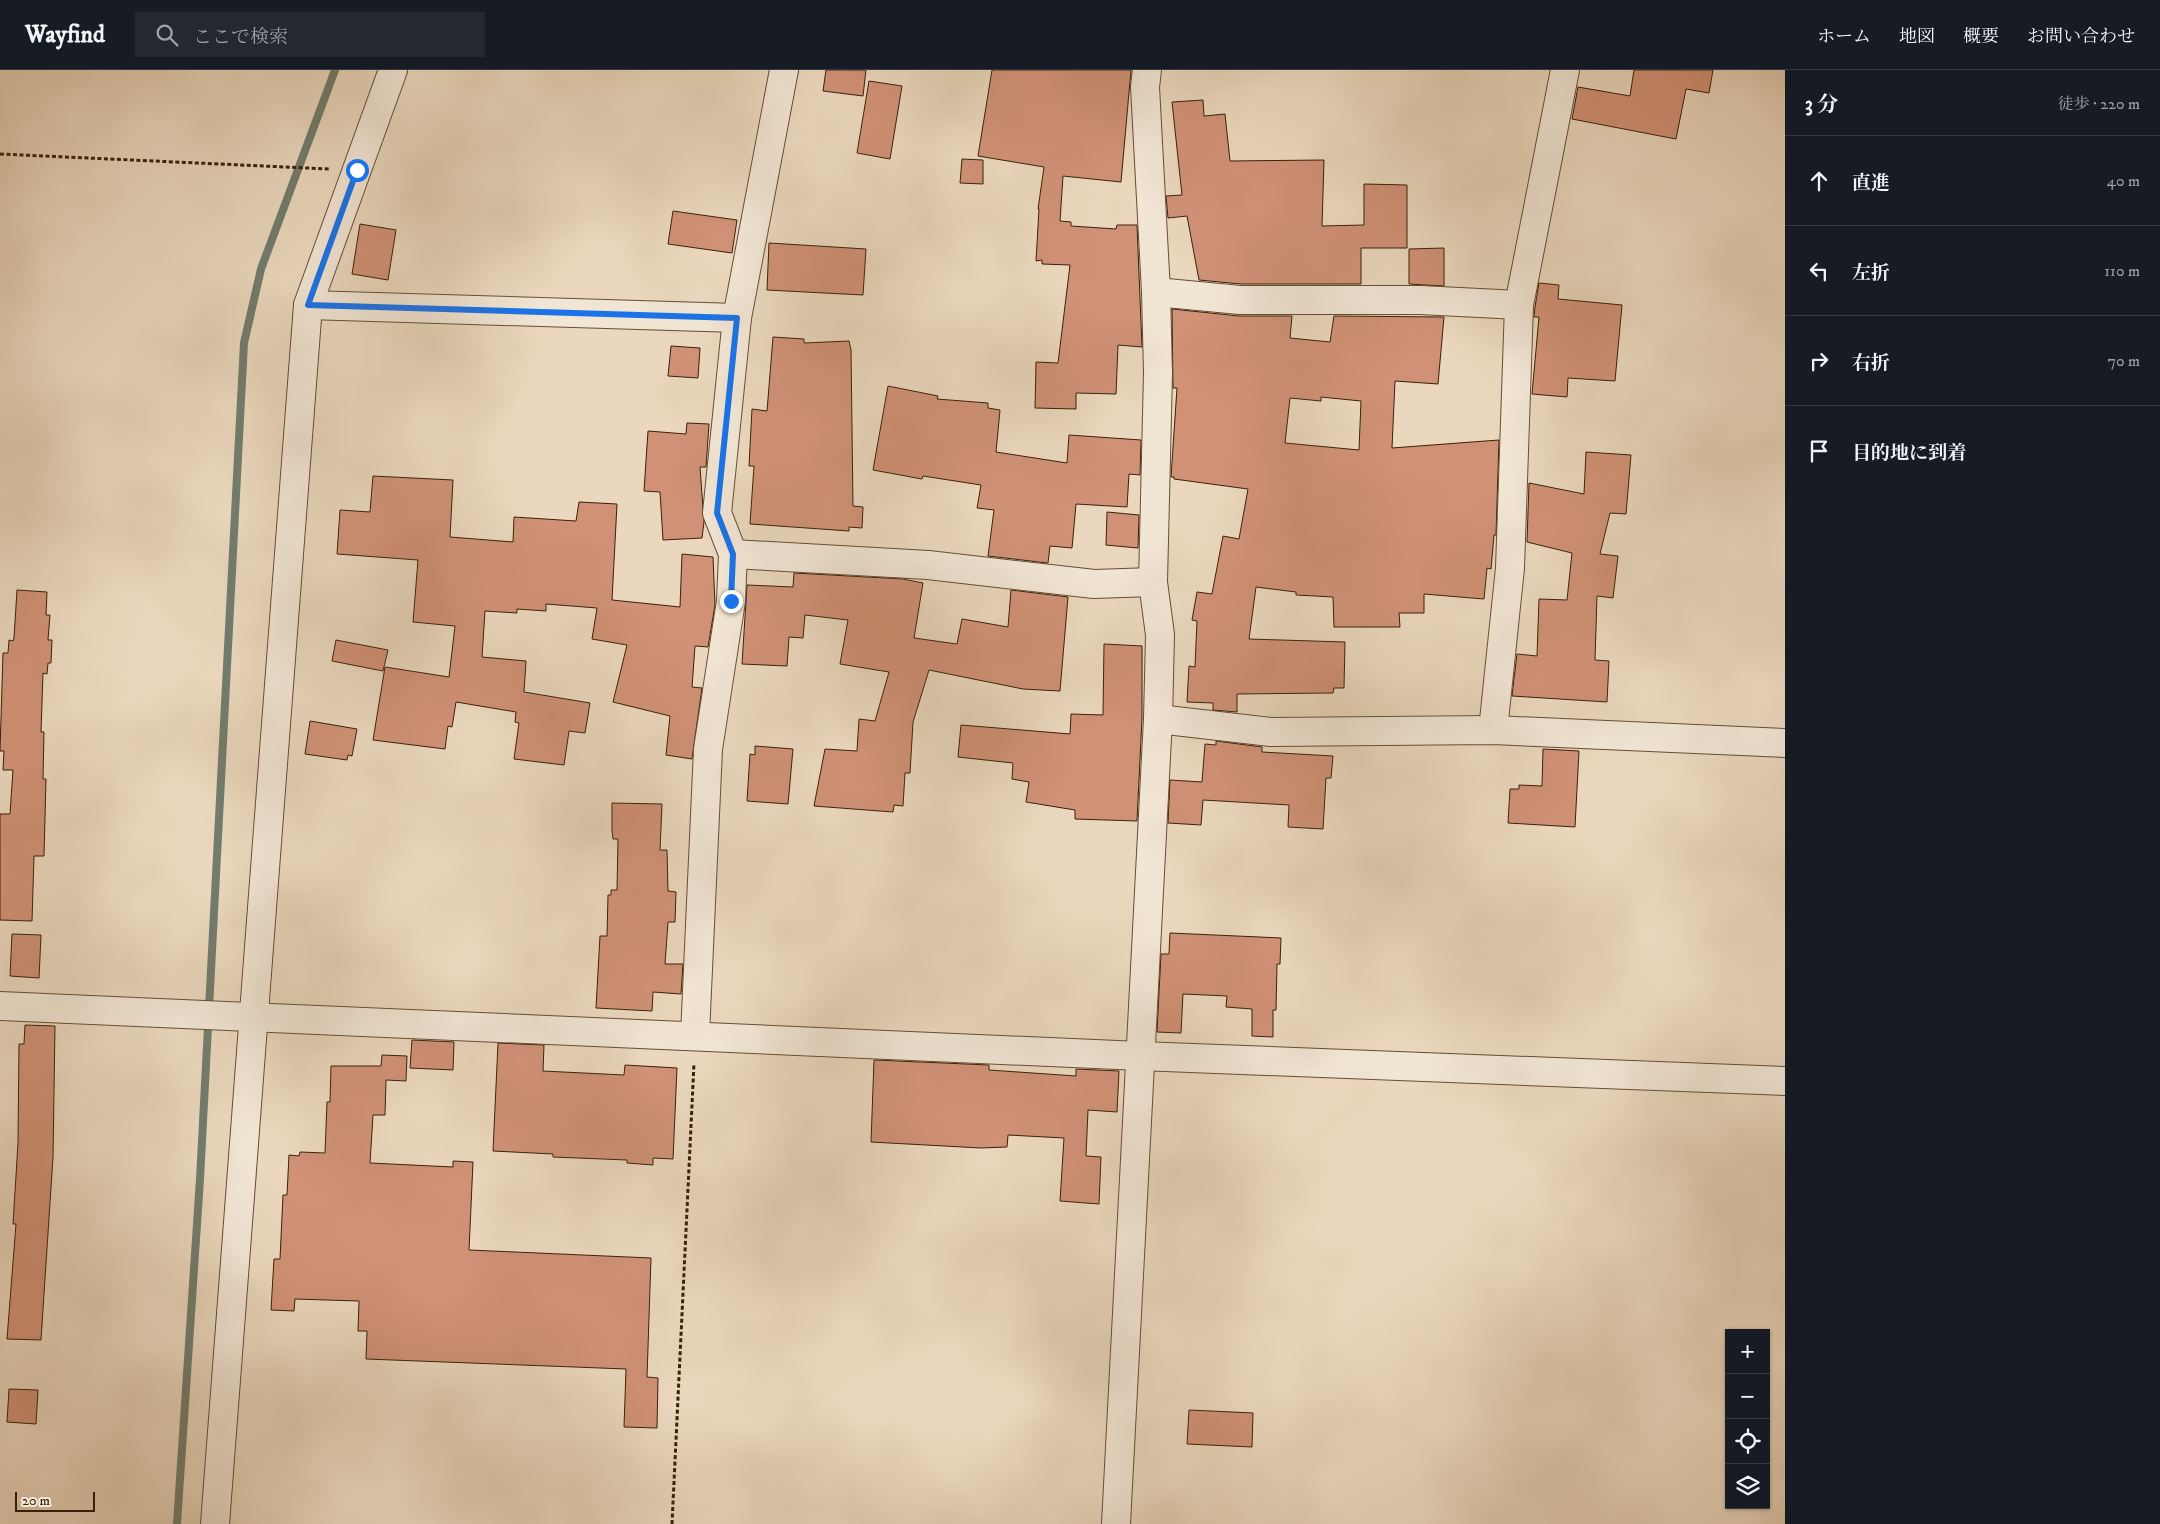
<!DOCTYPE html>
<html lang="ja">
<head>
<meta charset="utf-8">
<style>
  body { margin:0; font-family:"IM FELL DW Pica","Noto Serif JP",serif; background:#242831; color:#f1f3f6 }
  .controls { position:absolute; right:15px; bottom:15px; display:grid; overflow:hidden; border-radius:0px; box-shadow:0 1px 4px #0004 }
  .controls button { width:45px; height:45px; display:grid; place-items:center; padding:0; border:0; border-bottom:1px solid #363941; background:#171b24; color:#f1f3f6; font:25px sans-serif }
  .scale { position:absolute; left:15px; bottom:12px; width:80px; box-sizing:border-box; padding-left:5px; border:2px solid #392108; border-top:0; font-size:14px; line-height:18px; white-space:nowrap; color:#392108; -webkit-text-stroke:4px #f1e5d4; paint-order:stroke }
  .stop { position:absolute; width:15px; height:15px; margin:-11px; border:4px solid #1a73e8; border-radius:50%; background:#fff }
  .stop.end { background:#1a73e8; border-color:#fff; box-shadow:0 1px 5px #0008 }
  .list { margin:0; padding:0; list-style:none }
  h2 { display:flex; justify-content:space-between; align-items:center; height:65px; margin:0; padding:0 20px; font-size:21px }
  h2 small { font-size:16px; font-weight:400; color:#9ea1a6 }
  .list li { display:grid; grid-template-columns:32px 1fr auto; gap:15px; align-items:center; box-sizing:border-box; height:90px; padding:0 20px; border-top:1px solid #363941 }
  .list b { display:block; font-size:19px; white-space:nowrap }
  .list em { font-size:16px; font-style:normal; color:#9ea1a6 }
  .icon { flex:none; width:28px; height:28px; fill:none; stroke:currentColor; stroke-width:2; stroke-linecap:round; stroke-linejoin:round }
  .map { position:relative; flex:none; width:1785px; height:1454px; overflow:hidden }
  header { display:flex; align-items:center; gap:30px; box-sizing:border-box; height:70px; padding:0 25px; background:#171b24; border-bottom:1px solid #363941 }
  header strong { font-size:24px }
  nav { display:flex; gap:28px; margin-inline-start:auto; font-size:18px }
  .search { width:350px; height:45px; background:#242831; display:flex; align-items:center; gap:12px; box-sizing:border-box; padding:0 18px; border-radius:0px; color:#9ea1a6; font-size:19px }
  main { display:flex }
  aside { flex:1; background:#171b24 }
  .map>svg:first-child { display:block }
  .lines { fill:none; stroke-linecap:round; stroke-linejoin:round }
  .stream { stroke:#727d6e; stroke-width:8 }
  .building { fill:#d09176; stroke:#392108; fill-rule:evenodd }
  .minor-casing { stroke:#654e35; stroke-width:30 }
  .path { stroke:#392108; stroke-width:3; stroke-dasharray:4 2.5; stroke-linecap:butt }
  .minor { stroke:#f1e5d4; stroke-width:28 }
  .route { stroke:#1a73e8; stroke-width:6 }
</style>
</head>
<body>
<header>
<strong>Wayfind</strong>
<div class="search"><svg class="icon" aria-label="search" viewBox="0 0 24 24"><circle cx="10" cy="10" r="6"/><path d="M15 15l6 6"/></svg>ここで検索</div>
<nav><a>ホーム</a><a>地図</a><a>概要</a><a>お問い合わせ</a></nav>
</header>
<main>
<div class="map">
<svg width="1785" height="1454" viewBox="0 0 1785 1454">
  <rect width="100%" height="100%" fill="#ead7bd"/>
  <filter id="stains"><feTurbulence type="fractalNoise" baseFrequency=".004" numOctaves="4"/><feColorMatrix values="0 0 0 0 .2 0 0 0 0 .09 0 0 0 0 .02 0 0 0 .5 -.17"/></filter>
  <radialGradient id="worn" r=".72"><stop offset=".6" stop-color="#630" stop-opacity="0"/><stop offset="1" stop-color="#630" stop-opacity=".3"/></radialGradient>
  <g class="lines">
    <polyline class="stream" points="177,1454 200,1109 244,273 261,199 335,0"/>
  </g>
  <g class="building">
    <polygon points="826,0 866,0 863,26 823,21"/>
    <polygon points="992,0 1131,0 1121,112 1063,106 1060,151 1071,152 1071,156 1116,159 1117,155 1137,155 1142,277 1118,275 1116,324 1076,323 1076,339 1035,338 1036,292 1058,293 1070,195 1042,194 1042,190 1036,191 1039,139 1038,139 1044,97 978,86"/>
    <polygon points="1634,0 1713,0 1709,23 1686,19 1676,69 1572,49 1578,17 1630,26"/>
    <polygon points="869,11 902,16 890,89 857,83"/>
    <polygon points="1203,30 1204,46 1225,44 1230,91 1324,90 1322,156 1364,155 1364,114 1407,115 1407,178 1361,178 1361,214 1241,214 1199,210 1187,146 1168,148 1166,126 1182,125 1172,32"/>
    <polygon points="962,89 983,90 983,114 960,113"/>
    <polygon points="673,141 737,150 732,183 668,174"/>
    <polygon points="360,154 396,160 388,210 352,204"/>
    <polygon points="769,173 866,179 863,225 767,220"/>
    <polygon points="1444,178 1444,216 1409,214 1409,179"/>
    <polygon points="1539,213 1559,215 1558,229 1622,235 1615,311 1568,308 1567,327 1532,324 1539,247 1534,247 1535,237"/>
    <path d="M1172 239 1239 246H1292L1290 268 1330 272 1334 246 1444 247 1438 314 1395 311 1392 378 1499 370 1496 465H1494L1491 499 1487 498 1484 529 1424 524V543H1399L1400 557H1334L1333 527 1296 525V522L1256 517 1249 569 1345 572 1344 618H1334L1333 623 1237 624V642L1213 640V633L1187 632 1189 596 1195 597 1197 551 1192 550 1197 522 1212 524 1223 466 1239 469 1248 419 1174 409V407H1171L1177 318H1173ZM1321 327 1361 331 1359 380 1285 373 1290 328 1321 331Z"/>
    <polygon points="773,267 804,269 804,273 849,271 851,280 853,436 863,437 862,458 849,457 849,461 750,454 754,396 749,396 752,339 767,341"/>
    <polygon points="671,276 700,278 698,308 668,306"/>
    <polygon points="888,316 938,326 937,329 988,333 988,338 1000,340 996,382 1067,393 1069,365 1141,370 1140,405 1129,404 1127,437 1076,434 1072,478 1050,476 1048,493 988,486 994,440 977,438 981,415 923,406 922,409 873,400"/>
    <polygon points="687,353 709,354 706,397 700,397 704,452 702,468 663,470 660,422 644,421 648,361 686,364"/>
    <polygon points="1586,382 1631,385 1626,444 1610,443 1600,484 1618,486 1613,528 1597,526 1595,590 1609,591 1607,632 1512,626 1517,584 1537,586 1539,529 1567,530 1572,483 1527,472 1529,413 1584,424"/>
    <polygon points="373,406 453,410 450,467 513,472 514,447 576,451 579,432 617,434 612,530 680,537 682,484 713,487 715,535 708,577 695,576 692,617 702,618 692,689 666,685 670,646 613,632 627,575 592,569 597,538 546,534 546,541 517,539 517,543 485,541 482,587 526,591 524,622 590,633 585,663 569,661 564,695 514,689 519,653 515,652 516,642 456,632 452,657 448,656 445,679 373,670 385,597 449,607 455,556 413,552 418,490 337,484 340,440 370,442"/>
    <polygon points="1107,442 1139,445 1138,478 1106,475"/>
    <polygon points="794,503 903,509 923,513 914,568 957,574 962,549 1008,557 1011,520 1068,527 1060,621 1023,619 929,600 913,652 910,703 905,703 903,736 894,735 893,742 814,736 825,679 857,681 859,649 875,651 889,602 840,594 848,550 805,545 803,568 789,567 787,596 742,594 747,515 793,517"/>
    <polygon points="17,520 47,522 46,545 50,545 48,570 52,570 51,593 48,593 47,604 43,603 41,662 44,662 43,709 46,709 44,786 34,786 32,851 0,850 0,744 10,744 13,700 3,700 4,681 0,681 3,583 8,583 9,570 13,571 14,568"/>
    <polygon points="336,570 388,580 383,601 332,591"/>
    <polygon points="1104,574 1142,576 1142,648 1137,751 1075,749 1075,740 1026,732 1029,712 1012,709 1013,693 958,687 961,655 1070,664 1071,644 1103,645"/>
    <polygon points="310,651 357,659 352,686 348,685 347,690 305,684"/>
    <polygon points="1216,671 1262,677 1262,682 1333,686 1331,708 1326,708 1323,759 1288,757 1289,735 1203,730 1201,755 1168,753 1170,710 1202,712 1205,674 1216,675"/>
    <polygon points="755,676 793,679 788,734 747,731 750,684 755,685"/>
    <polygon points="1543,679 1579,681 1575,757 1508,753 1510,719 1519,719 1519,715 1542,716"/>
    <polygon points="612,733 662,734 660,780 667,780 668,821 676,822 675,852 668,852 665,894 683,894 681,924 653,922 652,941 596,938 600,866 607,866 608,825 611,825 611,820 617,820 618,769 613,769 612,760"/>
    <polygon points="1170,863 1281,868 1280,894 1277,894 1276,940 1273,940 1273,967 1252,966 1252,939 1226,937 1227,926 1183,924 1181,963 1157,962 1161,884 1169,884"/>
    <polygon points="12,864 41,865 39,908 10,906"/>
    <polygon points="25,955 55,956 53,1087 41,1270 7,1269 16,1154 13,1154 18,1073 19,974 24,974"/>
    <polygon points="412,970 454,972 453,1000 410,998"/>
    <polygon points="498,973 544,975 543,1001 624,1005 625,995 677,998 673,1089 653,1088 653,1095 627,1093 627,1090 553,1087 553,1084 493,1081"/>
    <polygon points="382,985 407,986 406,1011 386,1010 385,1045 373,1045 370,1093 453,1097 453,1091 473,1092 469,1180 651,1188 647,1307 658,1308 657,1358 624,1357 626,1299 366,1289 367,1261 358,1261 359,1231 295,1229 294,1241 271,1240 274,1189 280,1189 283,1125 287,1125 289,1085 299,1086 300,1082 325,1083 327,1032 330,1032 331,996 381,996"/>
    <polygon points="874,990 989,995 989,1000 1076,1006 1076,999 1119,1001 1117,1042 1088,1040 1086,1086 1101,1087 1099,1134 1060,1131 1064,1068 1008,1065 1007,1077 981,1078 871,1072"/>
    <polygon points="9,1319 38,1320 36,1354 7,1352"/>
    <polygon points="1189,1340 1253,1343 1252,1377 1187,1374"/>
  </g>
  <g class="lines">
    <g class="minor-casing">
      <g id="minor">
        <polyline points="1156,222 1240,230 1420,230 1519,235"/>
        <polyline points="308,235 737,248"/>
        <polyline points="733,484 928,495 1094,514 1153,512"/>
        <polyline points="1158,649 1271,662 1493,660 1785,673"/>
        <polyline points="1493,660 1510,498 1519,235 1565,0"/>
        <polyline points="0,936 1140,986 1785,1011"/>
        <polyline points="695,965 708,679 731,531 733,484 717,443 737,248 784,0"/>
        <polyline points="215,1454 308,235 393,0"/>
        <polyline points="1116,1454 1158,649 1160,565 1153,512 1158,303 1156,222 1145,17 1147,0"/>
      </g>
    </g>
    <g class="path">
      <polyline points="0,84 329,99"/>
      <polyline points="672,1454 694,993"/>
    </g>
    <use href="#minor" class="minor"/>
  </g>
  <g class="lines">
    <polyline class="route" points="357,100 308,235 737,248 717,443 733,484 731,531"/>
  </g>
  <rect width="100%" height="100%" filter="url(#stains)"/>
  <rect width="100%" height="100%" fill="url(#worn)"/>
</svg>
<div class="controls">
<button>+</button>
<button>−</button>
<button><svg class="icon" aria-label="locate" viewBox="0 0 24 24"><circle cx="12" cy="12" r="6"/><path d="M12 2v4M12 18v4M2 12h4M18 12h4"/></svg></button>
<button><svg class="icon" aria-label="layers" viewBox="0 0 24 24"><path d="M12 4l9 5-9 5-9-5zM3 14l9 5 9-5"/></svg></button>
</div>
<div class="scale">20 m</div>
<div class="stop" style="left:357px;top:100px"></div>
<div class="stop end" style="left:731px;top:531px"></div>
</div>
<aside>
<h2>3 分<small>徒歩 · 220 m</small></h2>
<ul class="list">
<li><svg class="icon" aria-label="ahead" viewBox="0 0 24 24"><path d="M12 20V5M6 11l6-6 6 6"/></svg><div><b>直進</b></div><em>40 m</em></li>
<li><svg class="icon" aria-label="left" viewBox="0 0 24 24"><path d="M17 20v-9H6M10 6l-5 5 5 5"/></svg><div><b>左折</b></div><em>110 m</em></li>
<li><svg class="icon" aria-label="right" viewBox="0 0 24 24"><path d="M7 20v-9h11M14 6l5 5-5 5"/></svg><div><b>右折</b></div><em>70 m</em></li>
<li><svg class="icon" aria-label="arrive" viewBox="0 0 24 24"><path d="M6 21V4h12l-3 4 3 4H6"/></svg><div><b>目的地に到着</b></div></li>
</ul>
</aside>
</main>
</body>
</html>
